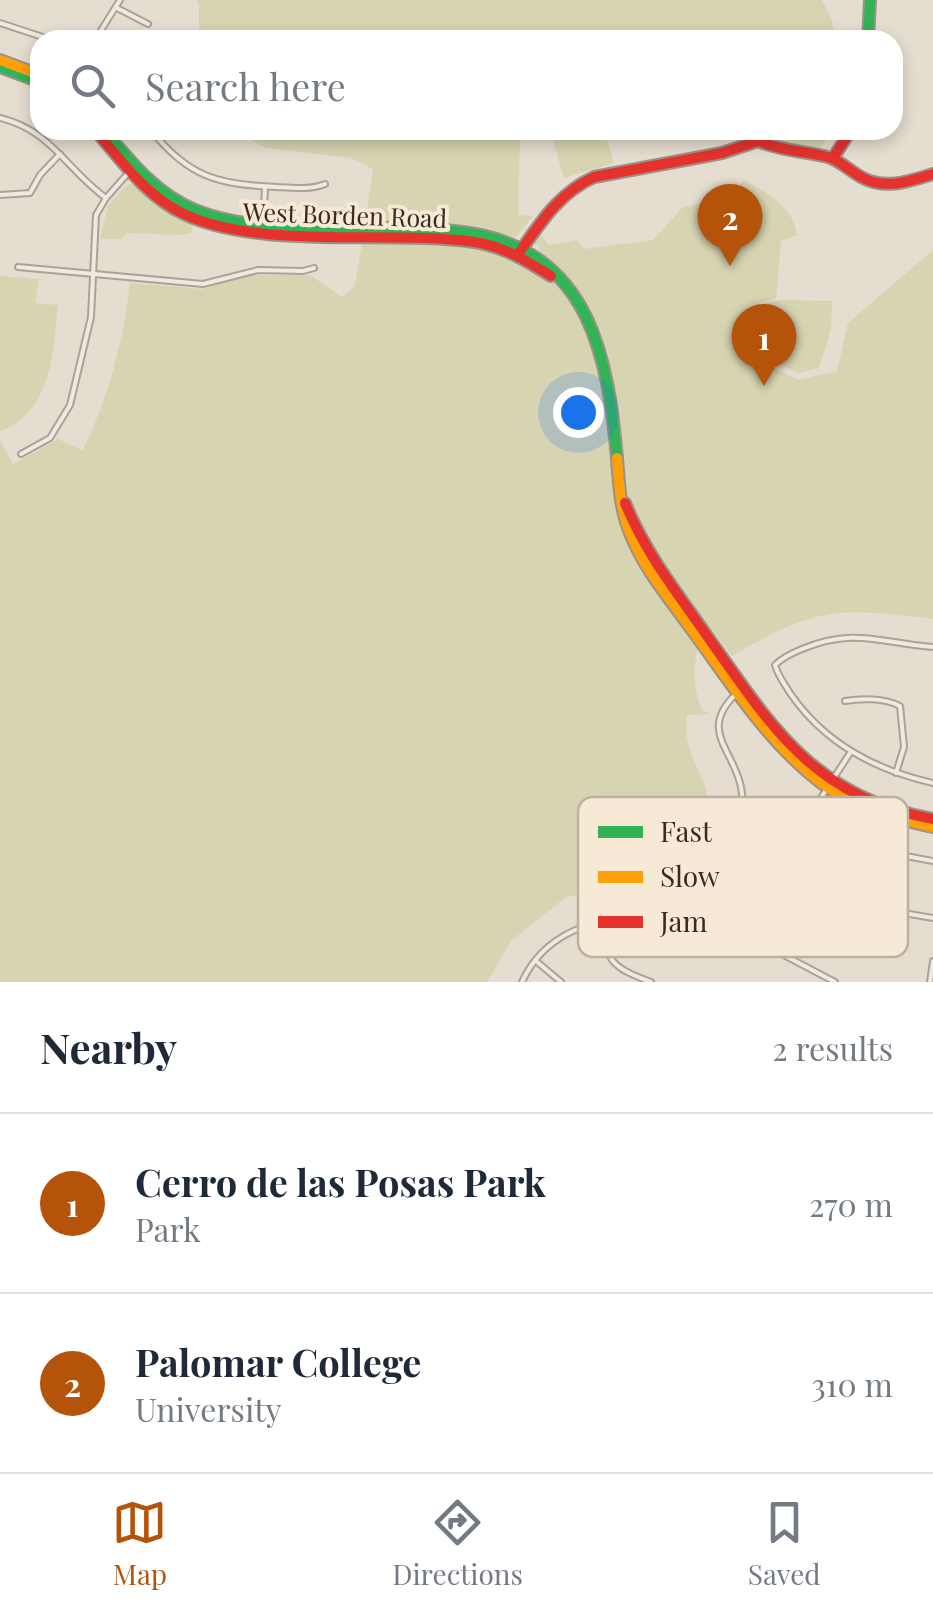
<!DOCTYPE html>
<html lang="en">
<head>
<meta charset="utf-8">
<style>
  body { margin:0; font-family:"Playfair Display",serif; background:#f2f2f3; color:#1f2937 }
  .you { position:absolute; left:578px; top:412px; width:35px; height:35px; margin:-25px; border:8px solid #fff; border-radius:50%; background:#1a73e8; box-shadow:0 0 0 15px #1a73e833 }
  .badge { display:grid; place-items:center; width:65px; height:65px; border-radius:50%; background:#b45309; color:#fff; font-size:32px; font-weight:700 }
  .pin { position:absolute; translate:-50% -82px; filter:drop-shadow(0 2px 5px #0008) }
  .pin::after { content:''; position:absolute; top:52px; width:35px; height:30px; background:inherit; clip-path:polygon(0 0,100% 0,50% 100%) }
  .list { margin:0; padding:0; list-style:none }
  h2 { display:flex; justify-content:space-between; align-items:center; height:130px; margin:0; padding:0 40px; font-size:42px }
  h2 small { font-size:32px; font-weight:400; color:#747a83 }
  .list li { display:grid; grid-template-columns:65px 1fr auto; gap:30px; align-items:center; box-sizing:border-box; height:180px; padding:0 40px; border-top:2px solid #e0e1e3 }
  .list b { display:block; font-size:38px; white-space:nowrap }
  .list p { margin:0; font-size:32px; white-space:nowrap; color:#747a83 }
  .list em { font-size:32px; font-style:normal; color:#747a83 }
  .icon { flex:none; width:55px; height:55px; fill:none; stroke:currentColor; stroke-width:2; stroke-linecap:round; stroke-linejoin:round }
  .map { position:relative; flex:none; width:933px; height:982px; overflow:hidden }
  .search { position:absolute; background:#fff; box-shadow:0 5px 15px #0003; left:30px; right:30px; top:30px; height:110px; display:flex; align-items:center; gap:25px; box-sizing:border-box; padding:0 35px; border-radius:30px; color:#747a83; font-size:38px }
  .sheet { height:490px; background:#fff }
  nav { display:flex; justify-content:space-around; align-items:center; box-sizing:border-box; height:140px; border-top:2px solid #e0e1e3; background:#fff; font-size:28px; color:#747a83 }
  nav a { display:grid; justify-items:center; gap:5px }
  nav .on { color:#b45309 }
  .map>svg:first-child { display:block }
  .green { fill:#d7d4b2 }
  .lines { fill:none; stroke-linecap:round; stroke-linejoin:round }
  .street-casing { stroke:#aba298; stroke-width:8 }
  .fast-casing { stroke:#9a9288; stroke-width:14 }
  .slow-casing { stroke:#9a9288; stroke-width:14 }
  .jam-casing { stroke:#9a9288; stroke-width:14 }
  .street { stroke:#eee9e1; stroke-width:4 }
  .fast { stroke:#30b455; stroke-width:10 }
  .slow { stroke:#ff9f0a; stroke-width:10 }
  .jam { stroke:#e5322d; stroke-width:10 }
  .labels { text-anchor:middle; dominant-baseline:central; stroke-width:8; stroke-linejoin:round; paint-order:stroke }
  .street-label { font-size:25px; fill:#3a2a20; stroke:#f6ead6 }
  .key { fill:#f6ead6; stroke:#beb09f; stroke-width:2.5 }
  .key-label { font-size:28px; fill:#3a2a20 }
</style>
</head>
<body>
<div class="map">
<svg width="933" height="982" viewBox="0 0 933 982">
  <rect width="100%" height="100%" fill="#e5ddcf"/>
  <g class="green">
    <polygon points="196,0 822,0 831,18 836,40 199,40 199,5"/>
    <polygon points="232,130 523,130 525,135 520,136 518,215 533,216 516,237 365,223 373,169 351,158 266,148"/>
    <polygon points="550,130 604,130 614,163 564,178"/>
    <polygon points="737,130 838,130 820,147 824,152 784,147 758,135 736,144"/>
    <path d="M744 180C766 192 794 207 797 235L781 241 776 298 757 303 750 330 765 363 798 380 837 371 848 323 933 250V619C837 608 817 606 732 656 702 615 651 558 633 511 624 489 623 466 621 443 611 352 610 317 537 255L540 247 534 243 540 234 549 245 577 240 584 249 653 240 683 207 731 198Z"/>
    <polygon points="128,184 134,184 165,209 193,224 192,232 184,235 127,233 122,239 100,239 108,205"/>
    <path d="M362 243H462L491 249 545 276 563 290 582 312 604 363 622 531 646 572 698 645C693 669 693 687 702 711L711 714 687 715C681 754 707 772 709 807 712 833 705 861 698 886L647 885 566 897 511 941 487 982H0V440L13 464 58 439 83 450C109 396 123 342 130 283L202 289 252 275H310L342 297 355 286Z"/>
    <path d="M0 276 39 279 35 303 58 305C53 352 52 413 0 431Z"/>
    <path d="M781 300 832 301 831 329 819 368 798 373C764 356 752 344 761 305Z"/>
  </g>
  <g class="lines">
    <g class="street-casing">
      <g id="street">
        <polyline points="117,8 148,24"/>
        <polyline points="0,23 52,40"/>
        <polyline points="95,40 120,0"/>
        <path d="M0 118C51 130 66 169 106 198"/>
        <path d="M151 130C188 177 219 185 277 187 293 188 310 190 325 184"/>
        <polyline points="0,195 30,193 40,175 60,154"/>
        <polyline points="263,227 265,187"/>
        <polyline points="18,267 203,284 258,270 303,271 314,268"/>
        <polyline points="21,454 50,438 70,405 91,317 96,215 106,198 130,171"/>
        <path d="M933 647C881 643 854 627 802 649 792 653 783 657 775 665 778 676 784 683 790 693 824 743 875 770 933 783"/>
        <path d="M845 701C862 698 884 698 900 706L904 747 896 773"/>
        <polyline points="813,828 863,848 933,861"/>
        <polyline points="803,884 845,903 933,918"/>
        <polyline points="797,910 810,859 815,807 850,753"/>
        <polyline points="717,917 735,937 778,952 835,982"/>
        <path d="M601 923C606 963 614 968 651 982"/>
        <polyline points="880,951 888,912"/>
        <polyline points="536,961 561,982"/>
        <path d="M522 982C544 934 592 918 642 917 671 916 704 936 727 907 745 883 746 816 741 787 733 748 697 730 738 692"/>
        <polyline points="930,982 933,961"/>
      </g>
    </g>
    <g class="fast-casing">
      <g id="fast">
        <polyline points="868,40 870,0"/>
        <polyline points="0,67 40,82"/>
        <path d="M104 130C130 161 156 194 195 210 236 227 279 226 322 228 372 229 425 225 475 234 591 255 608 360 617 458"/>
      </g>
    </g>
    <g class="slow-casing">
      <g id="slow">
        <polyline points="0,60 40,75"/>
        <path d="M617 458C619 484 620 509 630 533 644 569 670 599 692 630 731 683 767 741 820 782 854 808 892 818 933 827"/>
      </g>
    </g>
    <g class="jam-casing">
      <g id="jam">
        <path d="M95 130C122 161 146 196 184 214 259 250 390 230 474 242 503 246 527 261 551 276"/>
        <polyline points="833,158 851,130"/>
        <path d="M519 253C541 222 559 193 594 177L722 153 758 141C781 151 804 151 828 157 841 161 851 172 863 178 886 190 910 181 933 174"/>
        <path d="M625 503C645 552 674 589 705 633 771 726 811 796 933 819"/>
      </g>
    </g>
    <use href="#street" class="street"/>
    <use href="#fast" class="fast"/>
    <use href="#slow" class="slow"/>
    <use href="#jam" class="jam"/>
  </g>
  <g class="labels">
    <g class="street-label">
      <text transform="translate(345 214) rotate(2)">West Borden Road</text>
    </g>
  </g>
  <rect x="578" y="797" width="330" height="160" rx="15" class="key"/>
  <rect x="598" y="826" width="45" height="12" fill="#30b455"/>
  <rect x="598" y="871" width="45" height="12" fill="#ff9f0a"/>
  <rect x="598" y="916" width="45" height="12" fill="#e5322d"/>
  <g class="key-label">
    <text x="660" y="842">Fast</text>
    <text x="660" y="887">Slow</text>
    <text x="660" y="932">Jam</text>
  </g>
</svg>
<div class="you"></div>
<div class="pin badge" style="left:764px;top:386px">1</div>
<div class="pin badge" style="left:730px;top:266px">2</div>
<div class="search"><svg class="icon" aria-label="search" viewBox="0 0 24 24"><circle cx="10" cy="10" r="6"/><path d="M15 15l6 6"/></svg>Search here</div>
</div>
<section class="sheet">
<h2>Nearby<small>2 results</small></h2>
<ul class="list">
<li><span class="badge">1</span><div><b>Cerro de las Posas Park</b><p>Park</p></div><em>270 m</em></li>
<li><span class="badge">2</span><div><b>Palomar College</b><p>University</p></div><em>310 m</em></li>
</ul>
</section>
<nav>
<a class="on"><svg class="icon" aria-label="map" viewBox="0 0 24 24"><path d="M3 6l6-2 6 2 6-2v14l-6 2-6-2-6 2zM9 4v14M15 6v14"/></svg>Map</a>
<a><svg class="icon" aria-label="directions" viewBox="0 0 24 24"><path d="M12 3l9 9-9 9-9-9zM9 14v-3h6M13 9l2 2-2 2"/></svg>Directions</a>
<a><svg class="icon" aria-label="saved" viewBox="0 0 24 24"><path d="M7 4h10v16l-5-4-5 4z"/></svg>Saved</a>
</nav>
</body>
</html>
